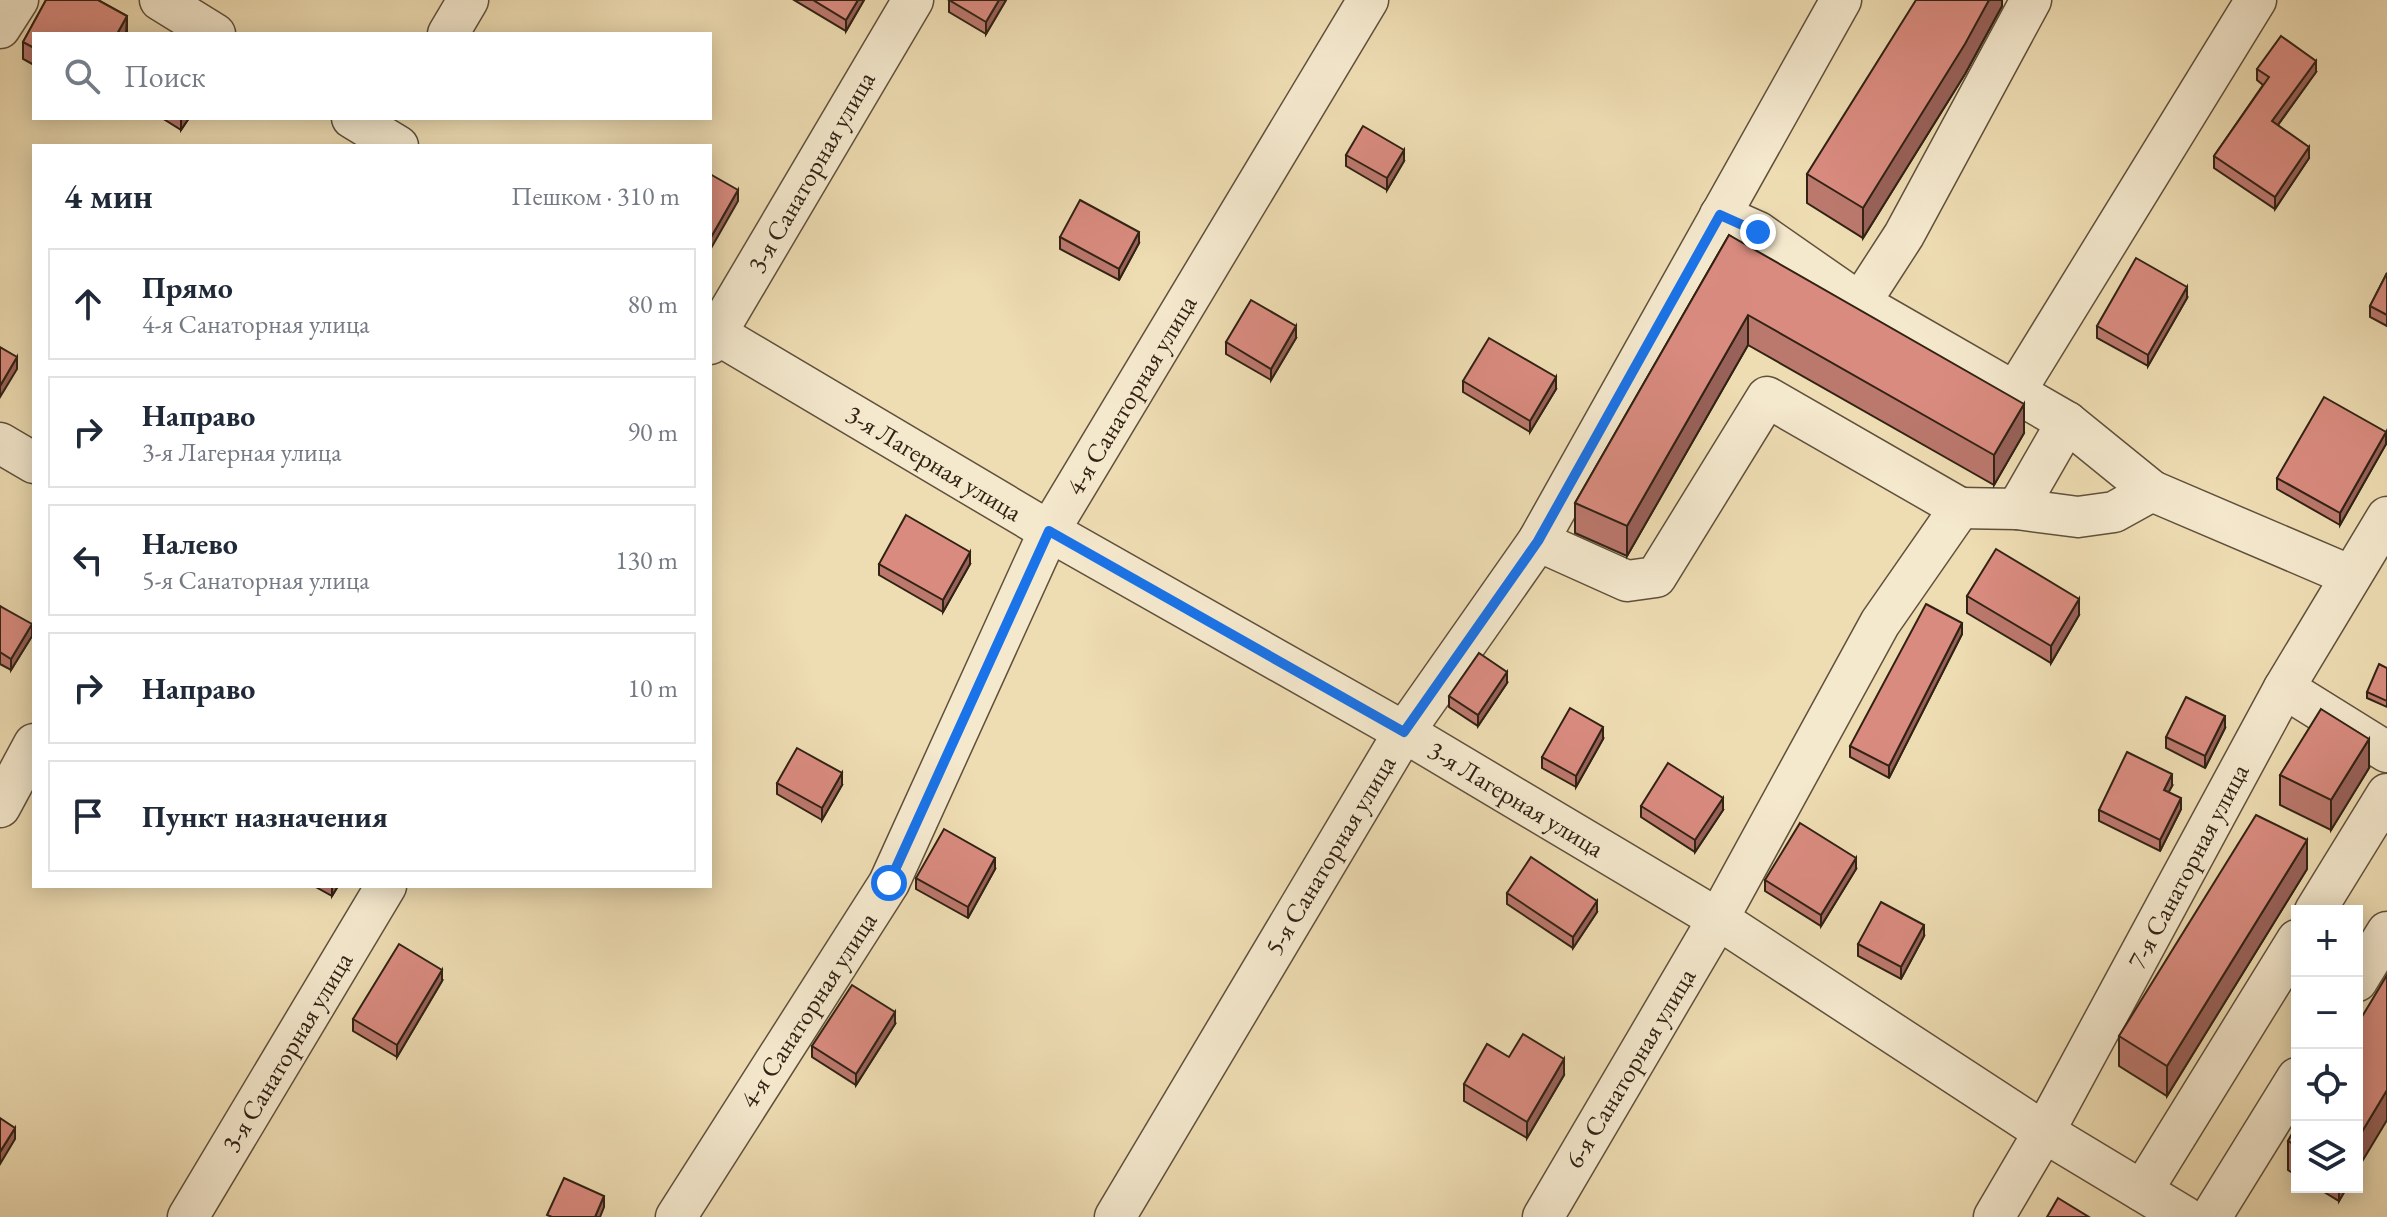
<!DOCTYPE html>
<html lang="ru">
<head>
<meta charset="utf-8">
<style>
  body { margin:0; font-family:"EB Garamond",serif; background:#f2f2f3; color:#1f2937 }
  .controls { position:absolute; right:24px; bottom:24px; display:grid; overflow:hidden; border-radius:0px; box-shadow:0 4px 20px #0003 }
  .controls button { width:72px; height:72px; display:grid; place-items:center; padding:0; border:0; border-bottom:2px solid #e0e1e3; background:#fff; color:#1f2937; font:40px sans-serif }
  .stop { position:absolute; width:24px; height:24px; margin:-18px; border:6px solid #1a73e8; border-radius:50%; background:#fff }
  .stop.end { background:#1a73e8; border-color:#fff; box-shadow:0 2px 8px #0008 }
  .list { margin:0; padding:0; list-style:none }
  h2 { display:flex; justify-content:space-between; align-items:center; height:104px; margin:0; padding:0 32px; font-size:34px }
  h2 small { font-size:26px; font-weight:400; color:#747a83 }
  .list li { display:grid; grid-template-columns:52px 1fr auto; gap:24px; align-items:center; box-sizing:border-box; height:112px; margin:0 16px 16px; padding:0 16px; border:2px solid #e0e1e3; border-radius:0px }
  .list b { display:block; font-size:30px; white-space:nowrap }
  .list p { margin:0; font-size:26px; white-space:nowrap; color:#747a83 }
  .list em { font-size:26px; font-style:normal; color:#747a83 }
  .icon { flex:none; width:44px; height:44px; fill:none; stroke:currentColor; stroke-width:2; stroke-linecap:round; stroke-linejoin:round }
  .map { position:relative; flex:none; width:2387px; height:1217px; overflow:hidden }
  .search { position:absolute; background:#fff; box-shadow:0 4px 20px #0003; left:32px; top:32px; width:680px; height:88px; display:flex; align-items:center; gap:20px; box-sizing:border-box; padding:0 28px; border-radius:0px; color:#747a83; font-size:30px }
  .panel { position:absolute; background:#fff; box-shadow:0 4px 20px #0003; left:32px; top:144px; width:680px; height:744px; border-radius:0px }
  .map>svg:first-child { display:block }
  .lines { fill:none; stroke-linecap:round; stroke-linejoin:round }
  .minor-casing { stroke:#60503c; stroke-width:43 }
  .minor { stroke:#f4e8cd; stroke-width:40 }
  .wall { fill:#bb786d; stroke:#312214; stroke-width:2 }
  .shaded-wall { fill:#986159; stroke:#312214; stroke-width:2 }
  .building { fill:#d98b7f; stroke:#312214; stroke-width:2 }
  .route { stroke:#1a73e8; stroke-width:10 }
  .labels { text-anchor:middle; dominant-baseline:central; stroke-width:6; stroke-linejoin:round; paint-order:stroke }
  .street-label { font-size:26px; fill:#312214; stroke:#f4e8cd }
</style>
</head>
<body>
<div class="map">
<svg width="2387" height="1217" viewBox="0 0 2387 1217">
  <rect width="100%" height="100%" fill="#eedcb2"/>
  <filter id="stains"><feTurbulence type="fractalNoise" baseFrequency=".0025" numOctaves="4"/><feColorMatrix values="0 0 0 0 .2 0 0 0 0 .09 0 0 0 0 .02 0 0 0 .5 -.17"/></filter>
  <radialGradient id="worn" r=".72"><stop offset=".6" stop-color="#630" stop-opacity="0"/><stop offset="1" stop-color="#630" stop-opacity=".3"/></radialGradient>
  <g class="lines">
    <g class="minor-casing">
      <g id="minor">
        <polyline points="160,0 215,34"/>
        <polyline points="0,28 18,0"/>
        <polyline points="448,34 468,0"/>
        <polyline points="352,118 398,146"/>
        <polyline points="1720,215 1758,232 1860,303 2067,422 2017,509 1960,508"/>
        <polyline points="1860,303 1904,235 2031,0"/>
        <polyline points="710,330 1049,531 1404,732 1718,919 2044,1132 2185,1217"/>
        <polyline points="710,344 913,0"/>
        <polyline points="2015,392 2256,0"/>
        <polyline points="0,443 34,463"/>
        <polyline points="2152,491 2351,576"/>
        <polyline points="2017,509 2078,517 2114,512 2152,491 2067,422"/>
        <polyline points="1538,541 1627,581 1656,577 1767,397 1960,508 1880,623 1718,919 1543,1217"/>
        <polyline points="2284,688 2387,752"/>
        <polyline points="0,807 34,744"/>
        <polyline points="2315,911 2387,794"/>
        <polyline points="2357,981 2387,932"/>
        <polyline points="2142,1191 2297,940"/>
        <polyline points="188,1217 386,886"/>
        <polyline points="676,1217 889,883 1049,531 1368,0"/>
        <polyline points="1115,1217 1404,732 1538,541 1841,0"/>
        <polyline points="1994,1217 2044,1132 2284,688 2387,517"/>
        <polyline points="2211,1217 2297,1078"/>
      </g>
    </g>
    <use href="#minor" class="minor"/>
  </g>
  <g class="wall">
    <polygon points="46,0 98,0 127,16 127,33 34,34 34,65 23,59 23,42"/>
    <polygon points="794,0 864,0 846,31"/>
    <polygon points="949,0 1006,0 986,34 949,12"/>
    <polygon points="2002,0 2002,6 1965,74 1863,238 1807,203 1807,174"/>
    <polygon points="2257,69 2316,72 2278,125 2309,158 2275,209 2214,168 2214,156 2263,85 2257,80"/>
    <polygon points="162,118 189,118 181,130"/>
    <polygon points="1346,155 1404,161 1387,190 1346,166"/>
    <polygon points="1729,235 2024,433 1994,485 1748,345 1627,556 1575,533 1575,503"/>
    <polygon points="1060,237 1139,243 1119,280 1060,249"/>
    <polygon points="2387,273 2387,326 2370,317 2370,306"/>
    <polygon points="2187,298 2148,366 2097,338 2097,326"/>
    <polygon points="1296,338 1271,380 1226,354 1226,342"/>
    <polygon points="1463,381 1556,389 1530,432 1463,392"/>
    <polygon points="2386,444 2340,525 2277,489 2277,478"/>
    <polygon points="879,564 970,564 943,612 879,575"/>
    <polygon points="1967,596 2079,615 2051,663 1967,613"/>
    <polygon points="0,606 32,636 11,670 0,664"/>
    <polygon points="1962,634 1889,778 1850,757 1850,746"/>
    <polygon points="2387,668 2387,707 2367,698 2367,692"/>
    <polygon points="1507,683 1478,726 1449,707 1449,696"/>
    <polygon points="2225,728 2205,768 2166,748 2166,737"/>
    <polygon points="1603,739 1576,787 1542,768 1542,757"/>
    <polygon points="2369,768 2331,830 2280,805 2280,775"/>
    <polygon points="777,783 842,785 822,820 777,794"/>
    <polygon points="2172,786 2168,792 2181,809 2160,851 2099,821 2099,810"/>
    <polygon points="1641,806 1723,810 1695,852 1641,817"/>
    <polygon points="995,869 968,918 916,889 916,878"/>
    <polygon points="1856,869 1821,926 1765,891 1765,880"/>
    <polygon points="2307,869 2167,1096 2119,1066 2119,1036"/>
    <polygon points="314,886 338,886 332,896"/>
    <polygon points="1507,893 1597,912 1573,948 1507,904"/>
    <polygon points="1924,936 1901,979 1858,956 1858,944"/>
    <polygon points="442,981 397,1057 353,1031 353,1019"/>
    <polygon points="895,1024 856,1085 812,1057 812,1046"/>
    <polygon points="1509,1057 1564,1075 1527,1138 1464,1101 1464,1084"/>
    <polygon points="2297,1125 2297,1176 2288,1170 2288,1141"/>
    <polygon points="2316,1187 2347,1187 2339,1201"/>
  </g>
  <g class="shaded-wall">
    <polygon points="858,0 864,0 846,31 846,20"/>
    <polygon points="999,0 1006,0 986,34 986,22"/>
    <polygon points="1989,0 2002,0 2002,6 1965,74 1863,238 1863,208"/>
    <polygon points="127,16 126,34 117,34"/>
    <polygon points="2316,61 2316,72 2272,133 2272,121"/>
    <polygon points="181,118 189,118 181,130"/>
    <polygon points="2309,147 2309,158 2275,209 2275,197"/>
    <polygon points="1404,150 1404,161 1387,190 1387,178"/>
    <polygon points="738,190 738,201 710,250 710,239"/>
    <polygon points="1139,232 1139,243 1119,280 1119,269"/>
    <polygon points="2187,287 2187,298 2148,366 2148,355"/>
    <polygon points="1748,315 1748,345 1627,556 1627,526"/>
    <polygon points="1296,326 1296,338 1271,380 1271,369"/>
    <polygon points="17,357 17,369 0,397 0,386"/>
    <polygon points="1556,377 1556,389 1530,432 1530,421"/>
    <polygon points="2024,404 2024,433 1994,485 1994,455"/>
    <polygon points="2386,432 2386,444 2340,525 2340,513"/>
    <polygon points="970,552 970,564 943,612 943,600"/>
    <polygon points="2079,599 2079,615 2051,663 2051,646"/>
    <polygon points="1962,623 1962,634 1889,778 1889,766"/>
    <polygon points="32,624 32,636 11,670 11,659"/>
    <polygon points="1507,672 1507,683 1478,726 1478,715"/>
    <polygon points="2225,716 2225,728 2205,768 2205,756"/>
    <polygon points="1603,727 1603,739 1576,787 1576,776"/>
    <polygon points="2369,739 2369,768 2331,830 2331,800"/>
    <polygon points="842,773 842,785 822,820 822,808"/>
    <polygon points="2172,774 2172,786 2164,801 2164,790"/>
    <polygon points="1723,798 1723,810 1695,852 1695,840"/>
    <polygon points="2181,798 2181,809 2160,851 2160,840"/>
    <polygon points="2307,840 2307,869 2167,1096 2167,1066"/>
    <polygon points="995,858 995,869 968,918 968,907"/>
    <polygon points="1856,858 1856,869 1821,926 1821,915"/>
    <polygon points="332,886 338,886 332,896"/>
    <polygon points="1597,901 1597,912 1573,948 1573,937"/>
    <polygon points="1924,925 1924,936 1901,979 1901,967"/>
    <polygon points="442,970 442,981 397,1057 397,1045"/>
    <polygon points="895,1012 895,1024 856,1085 856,1074"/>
    <polygon points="1564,1059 1564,1075 1527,1138 1527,1122"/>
    <polygon points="2387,1090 2387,1120 2357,1170 2357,1140"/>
    <polygon points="15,1128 15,1139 0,1164 0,1152"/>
    <polygon points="2339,1187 2347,1187 2339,1201"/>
    <polygon points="604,1196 604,1207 600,1217 595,1217"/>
  </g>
  <g class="building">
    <polygon points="46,0 98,0 127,16 117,34 34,34 34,48 23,42"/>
    <polygon points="813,0 858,0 846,20"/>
    <polygon points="949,0 999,0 986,22"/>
    <polygon points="1916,0 1989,0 1965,44 1863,208 1807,174"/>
    <polygon points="2281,36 2316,61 2272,121 2309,147 2275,197 2214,156 2269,77 2257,69"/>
    <polygon points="1363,126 1404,150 1387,178 1346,155"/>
    <polygon points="710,174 738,190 710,239"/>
    <polygon points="1080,200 1139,232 1119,269 1060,237"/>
    <polygon points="1729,235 2024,404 1994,455 1748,315 1627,526 1575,503"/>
    <polygon points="2136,258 2187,287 2148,355 2097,326"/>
    <polygon points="2387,273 2387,315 2370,306"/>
    <polygon points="1251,300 1296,326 1271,369 1226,342"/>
    <polygon points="1489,338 1556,377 1530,421 1463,381"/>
    <polygon points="0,347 17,357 0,386"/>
    <polygon points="2324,397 2386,432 2340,513 2277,478"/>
    <polygon points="906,515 970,552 943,600 879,564"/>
    <polygon points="1996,549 2079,599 2051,646 1967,596"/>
    <polygon points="1926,604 1962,623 1889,766 1850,746"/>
    <polygon points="0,606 32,624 11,659 0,652"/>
    <polygon points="1479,653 1507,672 1478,715 1449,696"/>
    <polygon points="2379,664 2387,668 2387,701 2367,692"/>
    <polygon points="2186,697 2225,716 2205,756 2166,737"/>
    <polygon points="1570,708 1603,727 1576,776 1542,757"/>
    <polygon points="2321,709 2369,739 2331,800 2280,775"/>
    <polygon points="797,748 842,773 822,808 777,783"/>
    <polygon points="2127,752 2172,774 2164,790 2181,798 2160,840 2099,810"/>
    <polygon points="1668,763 1723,798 1695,840 1641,806"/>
    <polygon points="2256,815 2307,840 2167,1066 2119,1036"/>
    <polygon points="1800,823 1856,858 1821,915 1765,880"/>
    <polygon points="944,829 995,858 968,907 916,878"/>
    <polygon points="1531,857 1597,901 1573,937 1507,893"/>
    <polygon points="1881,902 1924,925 1901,967 1858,944"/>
    <polygon points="399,944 442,970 397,1045 353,1019"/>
    <polygon points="2387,975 2387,1090 2357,1140 2357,1025"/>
    <polygon points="852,985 895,1012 856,1074 812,1046"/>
    <polygon points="1523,1034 1564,1059 1527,1122 1464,1084 1487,1044 1509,1057"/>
    <polygon points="0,1118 15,1128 0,1152"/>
    <polygon points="2297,1125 2297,1146 2288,1141"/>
    <polygon points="564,1178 604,1196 595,1217 552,1217 547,1215"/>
    <polygon points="2058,1198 2089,1217 2047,1217"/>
  </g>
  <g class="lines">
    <polyline class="route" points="889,883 1049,531 1404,732 1538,541 1720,215 1758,232"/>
  </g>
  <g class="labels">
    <g class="street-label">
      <text transform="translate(811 172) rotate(-60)">3-я Санаторная улица</text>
      <text transform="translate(1131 395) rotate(-59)">4-я Санаторная улица</text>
      <text transform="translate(934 463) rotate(31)">3-я Лагерная улица</text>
      <text transform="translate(1516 799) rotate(31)">3-я Лагерная улица</text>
      <text transform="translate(1330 855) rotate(-59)">5-я Санаторная улица</text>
      <text transform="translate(2188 866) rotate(-62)">7-я Санаторная улица</text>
      <text transform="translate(808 1010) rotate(-57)">4-я Санаторная улица</text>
      <text transform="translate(287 1052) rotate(-59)">3-я Санаторная улица</text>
      <text transform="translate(1630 1068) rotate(-59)">6-я Санаторная улица</text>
    </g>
  </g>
  <rect width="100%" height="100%" filter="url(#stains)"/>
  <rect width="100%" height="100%" fill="url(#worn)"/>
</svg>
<div class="controls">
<button>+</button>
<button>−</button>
<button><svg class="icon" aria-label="locate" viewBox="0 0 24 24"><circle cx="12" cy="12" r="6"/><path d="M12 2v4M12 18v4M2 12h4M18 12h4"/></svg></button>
<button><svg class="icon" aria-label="layers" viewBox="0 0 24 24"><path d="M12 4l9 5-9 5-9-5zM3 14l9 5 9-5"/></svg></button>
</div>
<div class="stop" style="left:889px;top:883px"></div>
<div class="stop end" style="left:1758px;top:232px"></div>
<div class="search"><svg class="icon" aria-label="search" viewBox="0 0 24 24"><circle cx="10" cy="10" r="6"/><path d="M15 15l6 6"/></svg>Поиск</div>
<section class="panel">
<h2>4 мин<small>Пешком · 310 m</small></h2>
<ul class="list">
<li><svg class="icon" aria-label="ahead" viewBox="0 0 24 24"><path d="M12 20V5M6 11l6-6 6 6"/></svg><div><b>Прямо</b><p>4-я Санаторная улица</p></div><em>80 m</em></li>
<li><svg class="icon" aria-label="right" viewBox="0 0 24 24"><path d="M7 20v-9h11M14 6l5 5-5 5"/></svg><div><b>Направо</b><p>3-я Лагерная улица</p></div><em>90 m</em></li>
<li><svg class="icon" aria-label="left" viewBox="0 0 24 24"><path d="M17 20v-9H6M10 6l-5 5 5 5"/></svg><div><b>Налево</b><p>5-я Санаторная улица</p></div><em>130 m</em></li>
<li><svg class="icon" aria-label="right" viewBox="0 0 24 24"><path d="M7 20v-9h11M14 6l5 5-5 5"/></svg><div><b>Направо</b></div><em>10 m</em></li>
<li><svg class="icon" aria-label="arrive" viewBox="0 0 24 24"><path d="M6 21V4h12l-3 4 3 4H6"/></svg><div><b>Пункт назначения</b></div></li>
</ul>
</section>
</div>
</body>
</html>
